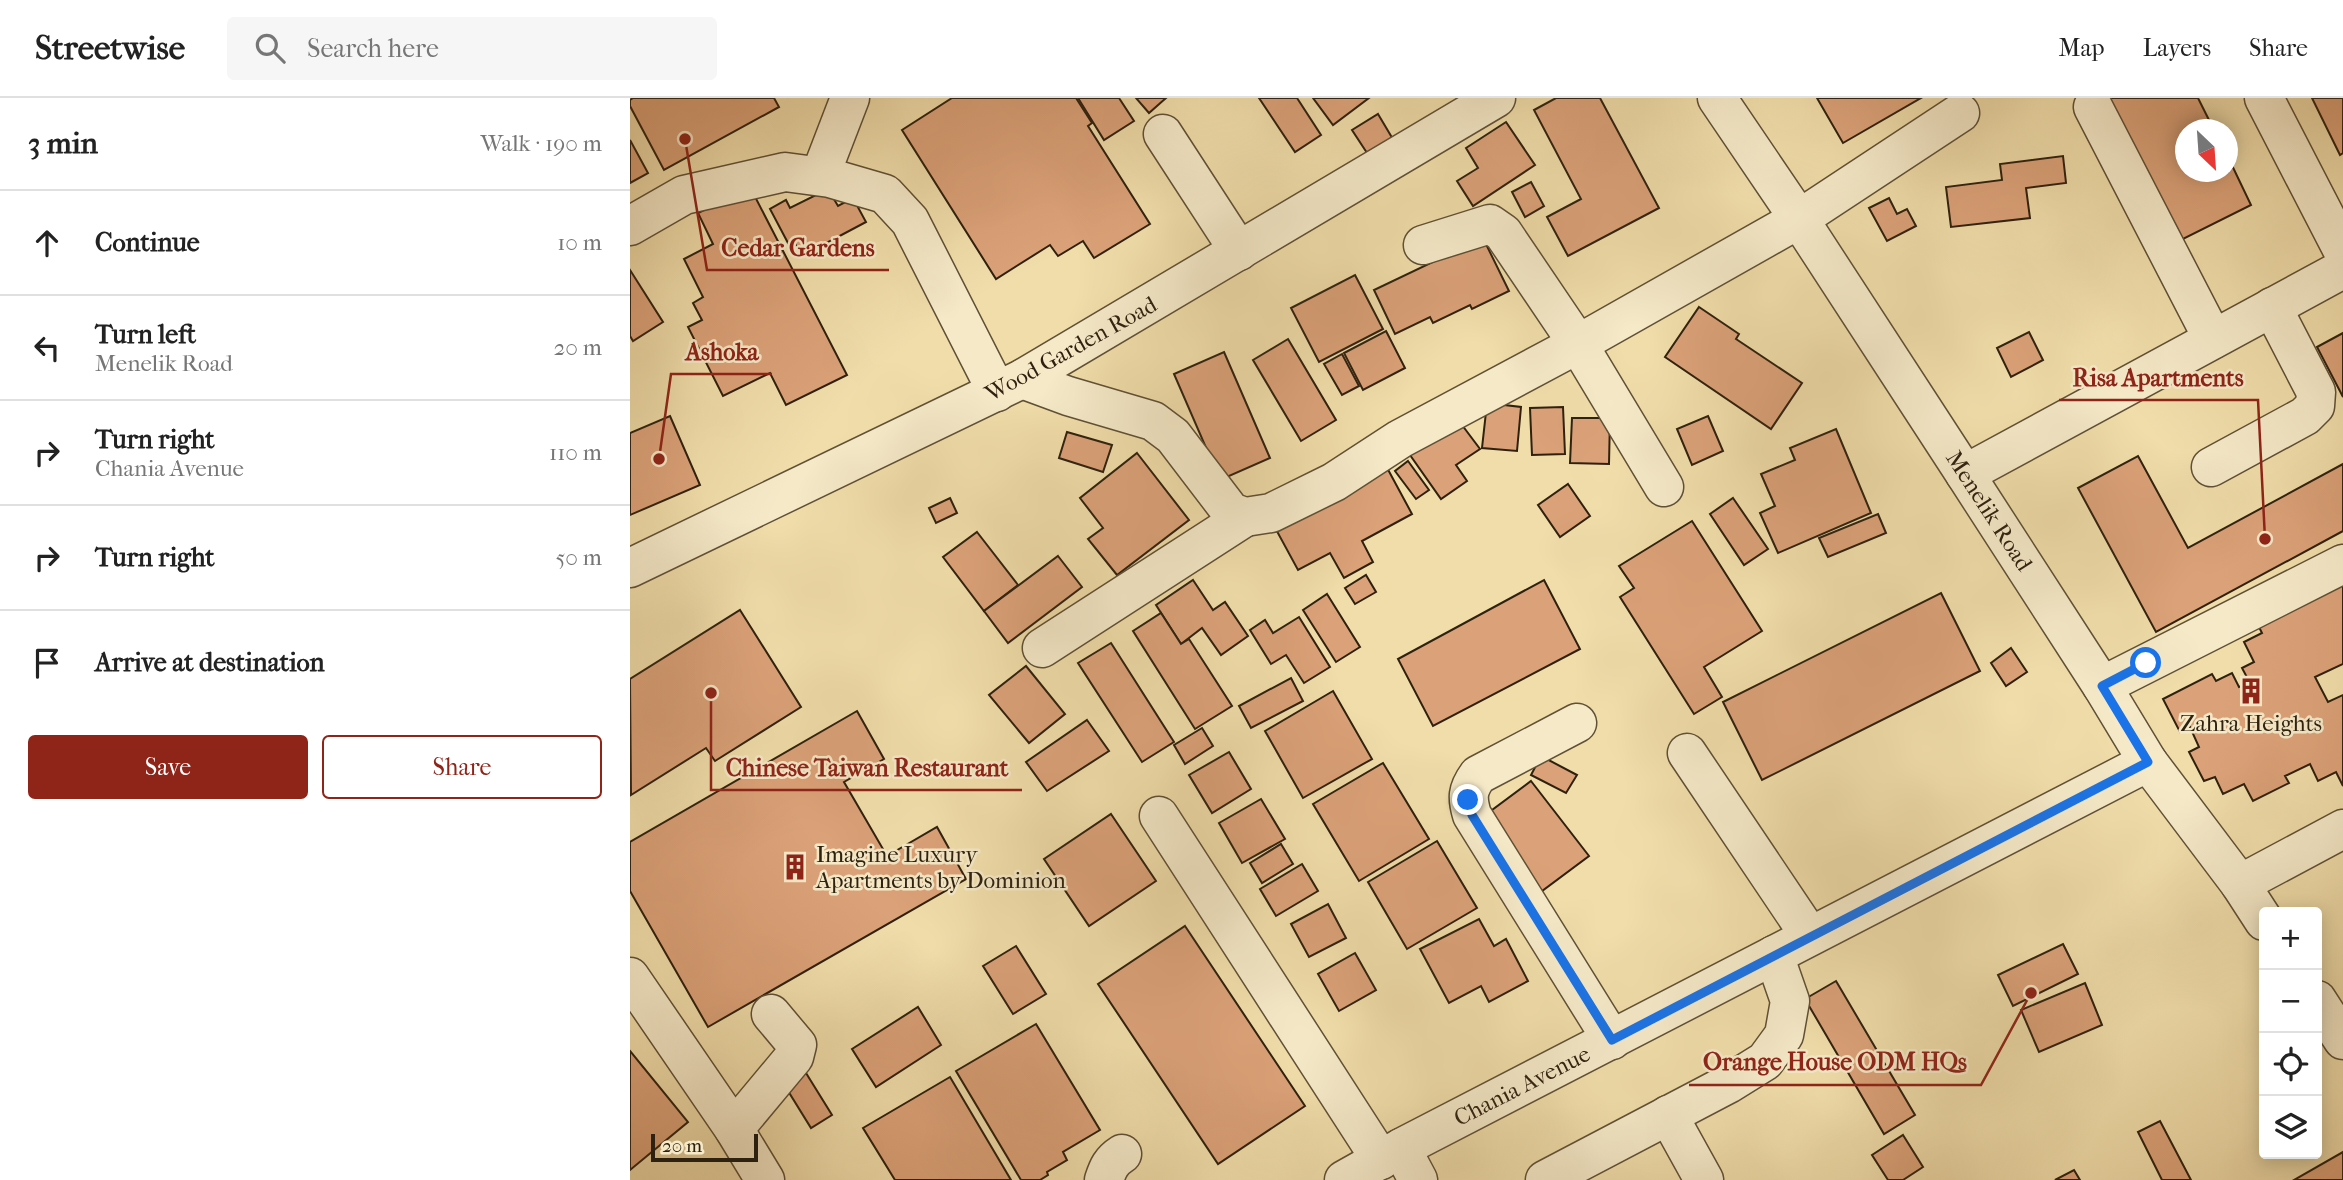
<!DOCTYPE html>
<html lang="en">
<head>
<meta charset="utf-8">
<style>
  body { margin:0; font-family:"IM FELL French Canon",serif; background:#f6f6f6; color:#222 }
  .controls { position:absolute; right:21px; bottom:21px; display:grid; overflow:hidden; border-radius:7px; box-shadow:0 4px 18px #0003 }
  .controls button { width:63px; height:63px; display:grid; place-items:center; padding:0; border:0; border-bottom:2px solid #e0e0e0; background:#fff; color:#222; font:35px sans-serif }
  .compass { position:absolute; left:1545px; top:21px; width:63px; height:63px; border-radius:50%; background:#fff; box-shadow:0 4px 18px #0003; rotate:155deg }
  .scale { position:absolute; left:21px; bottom:18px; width:107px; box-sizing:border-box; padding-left:7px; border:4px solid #2f210f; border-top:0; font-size:19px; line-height:24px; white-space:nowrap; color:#2f210f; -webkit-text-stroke:5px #f5e9c8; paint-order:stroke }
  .stop { position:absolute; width:21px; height:21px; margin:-16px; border:5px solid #1a73e8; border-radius:50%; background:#fff }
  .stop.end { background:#1a73e8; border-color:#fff; box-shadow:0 2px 7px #0008 }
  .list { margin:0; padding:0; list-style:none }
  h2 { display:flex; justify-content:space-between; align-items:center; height:91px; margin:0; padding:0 28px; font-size:30px }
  h2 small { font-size:23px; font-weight:400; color:#767676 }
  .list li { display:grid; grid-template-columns:46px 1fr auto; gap:21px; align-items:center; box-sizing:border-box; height:105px; padding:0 28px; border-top:2px solid #e0e0e0 }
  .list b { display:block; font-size:26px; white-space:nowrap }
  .list p { margin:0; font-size:23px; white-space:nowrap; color:#767676 }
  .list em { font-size:23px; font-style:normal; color:#767676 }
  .actions { display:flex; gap:14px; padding:21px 28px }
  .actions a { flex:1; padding:16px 0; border:2px solid #8f2418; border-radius:7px; text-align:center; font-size:24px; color:#8f2418 }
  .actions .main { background:#8f2418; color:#fff }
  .icon { flex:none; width:38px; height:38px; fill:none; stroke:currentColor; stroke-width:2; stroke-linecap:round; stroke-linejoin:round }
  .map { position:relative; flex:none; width:1713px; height:1082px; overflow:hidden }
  header { display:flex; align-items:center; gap:42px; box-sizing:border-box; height:98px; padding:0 35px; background:#fff; border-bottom:2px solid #e0e0e0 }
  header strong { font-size:33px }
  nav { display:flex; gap:38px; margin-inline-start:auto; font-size:24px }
  .search { width:490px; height:63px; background:#f6f6f6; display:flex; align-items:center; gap:18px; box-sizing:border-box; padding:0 24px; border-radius:7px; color:#767676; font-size:26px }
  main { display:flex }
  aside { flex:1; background:#fff }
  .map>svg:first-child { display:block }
  .building { fill:#dba178; stroke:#2f210f; stroke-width:2 }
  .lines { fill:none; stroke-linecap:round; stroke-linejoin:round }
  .minor-casing { stroke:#5f5036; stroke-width:41 }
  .minor { stroke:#f5e9c8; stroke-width:38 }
  .route { stroke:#1a73e8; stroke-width:9 }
  .labels { text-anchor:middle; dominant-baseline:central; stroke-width:5; stroke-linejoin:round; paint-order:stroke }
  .street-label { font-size:23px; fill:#2f210f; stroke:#f5e9c8 }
  .poi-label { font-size:23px; fill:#2f210f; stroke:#f5e9c8 }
  .leader { fill:none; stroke:#8f2418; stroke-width:2.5 }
  .callout-dot { fill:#8f2418; stroke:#f5e9c8; stroke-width:2.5 }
  .callout-label { font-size:24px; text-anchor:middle; font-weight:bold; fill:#8f2418; stroke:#f5e9c8; stroke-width:5; stroke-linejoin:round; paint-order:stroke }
</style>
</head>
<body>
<header>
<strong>Streetwise</strong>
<div class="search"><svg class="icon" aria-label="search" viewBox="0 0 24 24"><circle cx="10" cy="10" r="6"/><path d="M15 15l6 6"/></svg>Search here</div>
<nav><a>Map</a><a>Layers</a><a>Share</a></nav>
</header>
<main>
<aside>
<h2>3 min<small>Walk · 190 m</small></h2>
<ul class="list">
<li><svg class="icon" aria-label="ahead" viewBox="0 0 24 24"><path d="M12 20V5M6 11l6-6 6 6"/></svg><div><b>Continue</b></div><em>10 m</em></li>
<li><svg class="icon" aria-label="left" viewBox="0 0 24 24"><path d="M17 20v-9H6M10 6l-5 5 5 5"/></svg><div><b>Turn left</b><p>Menelik Road</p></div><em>20 m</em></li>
<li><svg class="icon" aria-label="right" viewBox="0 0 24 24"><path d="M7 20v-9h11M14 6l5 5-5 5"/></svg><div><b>Turn right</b><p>Chania Avenue</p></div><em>110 m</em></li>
<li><svg class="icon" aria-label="right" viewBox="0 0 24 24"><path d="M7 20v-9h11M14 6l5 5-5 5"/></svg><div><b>Turn right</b></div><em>50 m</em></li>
<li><svg class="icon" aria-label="arrive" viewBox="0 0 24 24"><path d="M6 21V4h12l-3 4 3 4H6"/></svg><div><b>Arrive at destination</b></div></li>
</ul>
<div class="actions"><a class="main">Save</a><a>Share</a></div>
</aside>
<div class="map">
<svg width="1713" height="1082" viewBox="0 0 1713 1082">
  <rect width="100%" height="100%" fill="#f0ddaa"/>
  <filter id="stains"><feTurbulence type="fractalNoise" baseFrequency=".00286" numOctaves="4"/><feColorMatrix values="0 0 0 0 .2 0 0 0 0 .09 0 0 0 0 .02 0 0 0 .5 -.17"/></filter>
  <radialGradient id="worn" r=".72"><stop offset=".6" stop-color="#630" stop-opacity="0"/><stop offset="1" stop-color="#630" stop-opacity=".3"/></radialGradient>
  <g class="building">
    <polygon points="3,0 144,0 149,9 34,72 0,8 0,2"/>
    <polygon points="322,0 446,0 462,25 458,28 520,126 464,160 453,143 428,158 420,147 366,181 272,32"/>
    <polygon points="448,0 489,0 504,23 474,42"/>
    <polygon points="506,0 536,0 519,15"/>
    <polygon points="629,0 667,0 691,37 665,54"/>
    <polygon points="683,0 739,0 703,27"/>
    <polygon points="926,0 970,0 1029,110 938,158 917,119 951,101 904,12"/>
    <polygon points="1187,0 1291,0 1213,45"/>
    <polygon points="1473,0 1568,0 1584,32 1556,32 1556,74 1598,74 1598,59 1621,107 1545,145"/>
    <polygon points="1682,0 1713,0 1713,55 1710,57"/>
    <polygon points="748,16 764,43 739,58 722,32"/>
    <polygon points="876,24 905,67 843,108 827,83 848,70 836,50"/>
    <polygon points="0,42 18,75 0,85"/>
    <polygon points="1433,58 1436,85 1396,90 1400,120 1321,129 1316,89 1372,82 1370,66"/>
    <polygon points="901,84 914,108 895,119 882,94"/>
    <polygon points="120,89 217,277 156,307 140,275 93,298 58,229 72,222 63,205 73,199 54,161 83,146 68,115"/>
    <polygon points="198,91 208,108 223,100 236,124 172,158 163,142 158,145 140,111 156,102 160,110"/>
    <polygon points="1259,100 1267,116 1277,111 1286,128 1257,143 1239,110"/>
    <polygon points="853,140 879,193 842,211 840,207 803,225 800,219 765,236 744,192"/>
    <polygon points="0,172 33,224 3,243 0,238"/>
    <polygon points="725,177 753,231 689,264 661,210"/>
    <polygon points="1069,209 1109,236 1106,241 1172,285 1141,331 1035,259"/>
    <polygon points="756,233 775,270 733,292 714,255"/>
    <polygon points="1399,234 1413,262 1381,279 1367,250"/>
    <polygon points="1713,235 1713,299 1687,249"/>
    <polygon points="658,241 706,322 671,343 623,262"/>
    <polygon points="594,254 640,360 590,382 544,276"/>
    <polygon points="712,256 729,288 712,297 694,266"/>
    <polygon points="857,305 891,309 887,353 852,350"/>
    <polygon points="933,309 935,356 902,357 900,310"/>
    <polygon points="40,318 70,387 0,417 0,335"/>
    <polygon points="1078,318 1093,353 1062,367 1047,331"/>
    <polygon points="942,320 980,320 979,366 940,365"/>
    <polygon points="829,323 850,351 826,367 837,383 811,401 780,357"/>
    <polygon points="1206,331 1241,415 1148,455 1130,415 1145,408 1131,376 1165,362 1160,350"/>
    <polygon points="437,334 482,347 473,374 429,360"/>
    <polygon points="507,355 559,422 487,477 458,441 473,430 450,400"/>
    <polygon points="1508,358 1558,450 1713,366 1713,433 1526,534 1448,390"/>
    <polygon points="778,363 799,392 786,401 765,373"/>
    <polygon points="755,366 782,416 732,443 743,464 714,480 700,455 668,472 643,426"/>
    <polygon points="938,386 960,418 930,439 908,407"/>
    <polygon points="320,400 327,415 306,425 299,410"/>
    <polygon points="1103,400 1138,451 1114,467 1080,416"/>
    <polygon points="1248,416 1256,435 1198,459 1189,440"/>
    <polygon points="1062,423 1132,533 1074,569 1092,599 1064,616 990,499 1004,490 989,468"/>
    <polygon points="347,434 388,487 354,513 313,459"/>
    <polygon points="428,458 452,489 378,545 354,513"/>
    <polygon points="736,477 746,494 725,506 715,490"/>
    <polygon points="563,482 583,512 595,504 618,538 591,557 572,530 551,546 526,507"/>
    <polygon points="914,482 950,551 803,628 768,561"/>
    <polygon points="1713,482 1713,566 1685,579 1698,604 1713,597 1713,688 1706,674 1688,683 1680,666 1655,678 1659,685 1623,703 1614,686 1593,696 1585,679 1574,683 1559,654 1569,649 1560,629 1550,634 1533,601 1582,576 1586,583 1602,575 1609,589 1620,585 1612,570 1624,564 1614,544 1632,535 1627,525"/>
    <polygon points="1311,495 1350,573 1132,682 1093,604"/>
    <polygon points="697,496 730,549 706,564 673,512"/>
    <polygon points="110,512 171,609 85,663 76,650 1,697 0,581"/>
    <polygon points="531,515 551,546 559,541 602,608 565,631 503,533"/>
    <polygon points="669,519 700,569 674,585 656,557 641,566 620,532 635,522 643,535"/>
    <polygon points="481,545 544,644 512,664 448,565"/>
    <polygon points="1381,550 1397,574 1376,588 1361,565"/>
    <polygon points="396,568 435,616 399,645 359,597"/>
    <polygon points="661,580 673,603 621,630 609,608"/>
    <polygon points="703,593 742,661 673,700 635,633"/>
    <polygon points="227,613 254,661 214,684 257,758 307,729 336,781 78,929 0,793 0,744"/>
    <polygon points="457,622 479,653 417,693 396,664"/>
    <polygon points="572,630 583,648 555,666 544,647"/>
    <polygon points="599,654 621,691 582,715 559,677"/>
    <polygon points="911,658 947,677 936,695 901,677"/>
    <polygon points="753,665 799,741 729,783 683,706"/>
    <polygon points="901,683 959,758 912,793 854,718"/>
    <polygon points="631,701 655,741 612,765 589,725"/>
    <polygon points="481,716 526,783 459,828 414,761"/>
    <polygon points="807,743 847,810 777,851 738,784"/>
    <polygon points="651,746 663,766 632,785 620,765"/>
    <polygon points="672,766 688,793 646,818 630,791"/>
    <polygon points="698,806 716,840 679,859 661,826"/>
    <polygon points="849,821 864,848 876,841 898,883 859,904 851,888 819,905 790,851"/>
    <polygon points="555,828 675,1008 588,1066 468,886"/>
    <polygon points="1433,846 1448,876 1383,908 1368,877"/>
    <polygon points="386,848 416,896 383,916 353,868"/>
    <polygon points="725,855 746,892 709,913 688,876"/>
    <polygon points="1206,883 1285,1017 1254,1036 1175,901"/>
    <polygon points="1455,885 1472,927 1409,954 1391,912"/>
    <polygon points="288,909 311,947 246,989 222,951"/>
    <polygon points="406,926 470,1032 433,1054 437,1062 417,1074 418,1077 410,1082 391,1082 326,973"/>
    <polygon points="0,953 58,1024 0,1072"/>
    <polygon points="176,975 202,1017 181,1030 155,988"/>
    <polygon points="320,979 381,1082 265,1082 233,1030"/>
    <polygon points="1530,1023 1561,1082 1532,1082 1508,1034"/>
    <polygon points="1273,1037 1293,1069 1273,1082 1258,1082 1242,1057"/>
    <polygon points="1713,1054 1713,1082 1664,1082"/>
    <polygon points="1444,1072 1450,1082 1425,1082"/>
  </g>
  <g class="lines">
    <g class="minor-casing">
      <g id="minor">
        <polyline points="1087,0 1169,121 1335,376 1472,588 1518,664 1610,786 1634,823"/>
        <polyline points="1634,0 1713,153"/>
        <polyline points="1463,9 1583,241"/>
        <polyline points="533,36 609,153"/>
        <polyline points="190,78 220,0"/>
        <polyline points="0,128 54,97 155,74 200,80 255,96 280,123 367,294"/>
        <polyline points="793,147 860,126 873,135 948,246 1034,389"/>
        <polyline points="392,281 438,298 523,323 543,338 601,414 615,419 641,415 704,384 770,341 948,246 1169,121 1330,15"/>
        <polyline points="1581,369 1675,318 1685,308 1686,294 1642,209"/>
        <polyline points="1335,376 1713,171"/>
        <polyline points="0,470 392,281 866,0"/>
        <polyline points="412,550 615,419"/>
        <polyline points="1472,588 1713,466"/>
        <path d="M947 625 848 677C837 692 837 700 842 717L982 942"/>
        <polyline points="1057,655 1180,838"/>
        <polyline points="529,718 751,1062"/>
        <polyline points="1610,786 1713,731"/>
        <polyline points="0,879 104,1031 135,1082"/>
        <polyline points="1687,902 1713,942"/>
        <polyline points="1038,1017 1074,1082"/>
        <polyline points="104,1031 164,959 167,947 141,916"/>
        <polyline points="771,1050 788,1082"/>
        <path d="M474 1082C478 1070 481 1063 492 1056"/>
        <polyline points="714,1082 771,1050 1518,664"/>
        <polyline points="915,1082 1098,986 1135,963 1154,937 1160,903 1144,857"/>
      </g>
    </g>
    <use href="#minor" class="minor"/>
  </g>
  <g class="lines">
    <polyline class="route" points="838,702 842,717 982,942 1518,664 1472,588 1516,565"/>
  </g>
  <defs>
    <g id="building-bare" transform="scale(2.1)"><path d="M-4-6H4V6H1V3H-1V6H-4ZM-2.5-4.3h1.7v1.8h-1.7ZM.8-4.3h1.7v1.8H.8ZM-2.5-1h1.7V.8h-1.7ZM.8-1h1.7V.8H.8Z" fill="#8f2418" stroke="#f5e9c8" stroke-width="2.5" paint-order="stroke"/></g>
  </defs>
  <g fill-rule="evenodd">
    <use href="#building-bare" x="1621" y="593"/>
    <use href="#building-bare" x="165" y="769"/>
  </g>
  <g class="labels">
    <g class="street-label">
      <text transform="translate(441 251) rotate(-29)">Wood Garden Road</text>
      <text transform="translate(1359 413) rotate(57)">Menelik Road</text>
      <text transform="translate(892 988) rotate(-27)">Chania Avenue</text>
    </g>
    <g class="poi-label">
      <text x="1621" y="625">Zahra Heights</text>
      <text x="186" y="756" text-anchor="start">Imagine Luxury<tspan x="186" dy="26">Apartments by Dominion</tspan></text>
    </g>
  </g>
  <path class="leader" d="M55 41L77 172H259M29 361L41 276H142M1635 441L1628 302H1429M81 595L81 692H392M1401 895L1351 987H1059"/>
  <g class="callout-dot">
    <circle cx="55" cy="41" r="7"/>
    <circle cx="29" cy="361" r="7"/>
    <circle cx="1635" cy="441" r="7"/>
    <circle cx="81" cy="595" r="7"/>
    <circle cx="1401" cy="895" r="7"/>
  </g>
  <g class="callout-label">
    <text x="168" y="158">Cedar Gardens</text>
    <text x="92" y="262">Ashoka</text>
    <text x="1528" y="288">Risa Apartments</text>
    <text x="237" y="678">Chinese Taiwan Restaurant</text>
    <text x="1205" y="972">Orange House ODM HQs</text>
  </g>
  <rect width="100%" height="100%" filter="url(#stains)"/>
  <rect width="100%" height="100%" fill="url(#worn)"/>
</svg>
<div class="controls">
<button>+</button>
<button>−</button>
<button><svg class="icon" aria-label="locate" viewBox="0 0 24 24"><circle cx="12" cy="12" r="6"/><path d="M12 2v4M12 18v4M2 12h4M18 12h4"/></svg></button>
<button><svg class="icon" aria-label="layers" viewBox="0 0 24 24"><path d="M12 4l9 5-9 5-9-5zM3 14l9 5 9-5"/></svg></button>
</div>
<svg class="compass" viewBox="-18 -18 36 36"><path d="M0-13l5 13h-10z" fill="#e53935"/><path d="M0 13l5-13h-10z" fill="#767676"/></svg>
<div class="scale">20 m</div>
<div class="stop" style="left:1516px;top:565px"></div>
<div class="stop end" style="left:838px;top:702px"></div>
</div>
</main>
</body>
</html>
